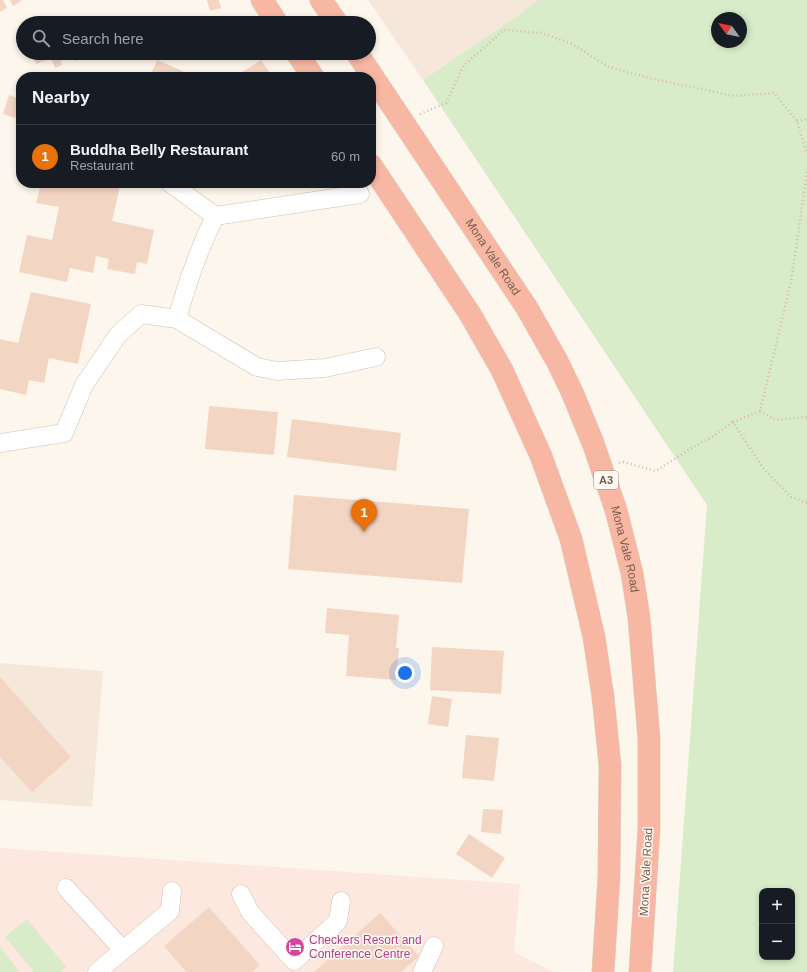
<!DOCTYPE html>
<html lang="en">
<head>
<meta charset="utf-8">
<style>
  body { margin:0; font-family:Helvetica,sans-serif; background:#242831; color:#f1f3f6 }
  .controls { position:absolute; right:12px; bottom:12px; display:grid; overflow:hidden; border-radius:8px; box-shadow:0 2px 6px #0003 }
  .controls button { width:36px; height:36px; display:grid; place-items:center; padding:0; border:0; border-bottom:1px solid #363941; background:#171b24; color:#f1f3f6; font:20px sans-serif }
  .compass { position:absolute; left:711px; top:12px; width:36px; height:36px; border-radius:50%; background:#171b24; box-shadow:0 2px 6px #0003; rotate:303deg }
  .you { position:absolute; left:405px; top:673px; width:14px; height:14px; margin:-10px; border:3px solid #fff; border-radius:50%; background:#1a73e8; box-shadow:0 0 0 6px #1a73e833 }
  .badge { display:grid; place-items:center; width:26px; height:26px; border-radius:50%; background:#e76f51; color:#fff; font-size:13px; font-weight:700 }
  .pin { position:absolute; translate:-50% -33px; filter:drop-shadow(0 1px 2px #0008) }
  .pin::after { content:''; position:absolute; top:21px; width:14px; height:12px; background:inherit; clip-path:polygon(0 0,100% 0,50% 100%) }
  .list { margin:0; padding:0; list-style:none }
  h2 { display:flex; justify-content:space-between; align-items:center; height:52px; margin:0; padding:0 16px; font-size:17px }
  h2 small { font-size:13px; font-weight:400; color:#9ea1a6 }
  .list li { display:grid; grid-template-columns:26px 1fr auto; gap:12px; align-items:center; box-sizing:border-box; height:64px; padding:0 16px; border-top:1px solid #363941 }
  .list b { display:block; font-size:15px; white-space:nowrap }
  .list p { margin:0; font-size:13px; white-space:nowrap; color:#9ea1a6 }
  .list em { font-size:13px; font-style:normal; color:#9ea1a6 }
  .icon { flex:none; width:22px; height:22px; fill:none; stroke:currentColor; stroke-width:2; stroke-linecap:round; stroke-linejoin:round }
  .map { position:relative; flex:none; width:807px; height:972px; overflow:hidden }
  .search { position:absolute; background:#171b24; box-shadow:0 2px 6px #0003; left:16px; top:16px; width:360px; height:44px; display:flex; align-items:center; gap:10px; box-sizing:border-box; padding:0 14px; border-radius:22px; color:#9ea1a6; font-size:15px }
  .panel { position:absolute; background:#171b24; box-shadow:0 2px 6px #0003; left:16px; top:72px; width:360px; height:116px; border-radius:16px }
  .map>svg:first-child { display:block }
  .residential { fill:#f5e8da }
  .commercial { fill:#fde8e0 }
  .green { fill:#d8ecc9; fill-rule:evenodd }
  .building { fill:#f3d5c3 }
  .lines { fill:none; stroke-linecap:round; stroke-linejoin:round }
  .minor-casing { stroke:#d1beb0; stroke-width:19 }
  .highway-casing { stroke:#dad1cd; stroke-width:23 }
  .path { stroke:#d9b8a5; stroke-width:2.5; stroke-dasharray:1 3; stroke-linecap:butt }
  .minor { stroke:#fff; stroke-width:18 }
  .highway { stroke:#f7b7a3; stroke-width:22 }
  .labels { text-anchor:middle; dominant-baseline:central; stroke-width:3; stroke-linejoin:round; paint-order:stroke }
  .shield { fill:#fffaf3; stroke:#a28b7f; stroke-width:1 }
  .shield-label { font-size:11px; font-weight:bold; fill:#7a5c4d }
  .street-label { font-size:12px; fill:#7a5c4d; stroke:#fffaf3 }
  .hotel-label { font-size:12px; fill:#b23c85; stroke:#fffaf3; text-anchor:start }
</style>
</head>
<body>
<div class="map">
<svg width="807" height="972" viewBox="0 0 807 972">
  <rect width="100%" height="100%" fill="#fdf6ec"/>
  <g class="residential">
    <polygon points="368,0 538,0 516,17 423,80"/>
    <polygon points="0,663 103,671 92,807 0,800"/>
  </g>
  <polygon class="commercial" points="0,848 520,884 514,952 553,972 0,972"/>
  <g class="green">
    <path d="M538 0H807V972H673L707 505 423 80 516 17ZM717 18H741V42H717ZM762 891H792V957H762Z"/>
    <polygon points="27,919 66,967 61,972 34,972 5,937"/>
    <polygon points="0,947 20,972 0,972"/>
  </g>
  <g class="building">
    <polygon points="0,0 3,0 7,8 0,12"/>
    <polygon points="10,0 20,0 21,1 13,6"/>
    <polygon points="207,0 219,0 221,8 210,11"/>
    <polygon points="121,17 123,23 107,23"/>
    <polygon points="32,53 58,53 62,65 55,68 51,58 36,64"/>
    <polygon points="72,53 98,53 75,61"/>
    <polygon points="157,60 183,71 181,77 150,77"/>
    <polygon points="261,60 273,77 245,77 242,72"/>
    <polygon points="9,95 21,99 15,118 3,114"/>
    <polygon points="41,183 106,183 120,186 112,221 154,230 147,264 137,262 135,274 107,269 109,259 96,256 93,273 70,268 67,282 19,272 27,235 52,240 59,207 36,203"/>
    <polygon points="31,292 91,304 78,364 49,358 44,383 29,380 26,395 0,389 0,339 18,343"/>
    <polygon points="209,406 278,412 274,455 205,449"/>
    <polygon points="292,419 401,433 396,471 287,457"/>
    <polygon points="294,495 469,509 462,583 288,569"/>
    <polygon points="327,608 399,615 396,648 399,648 396,680 346,676 349,635 325,633"/>
    <polygon points="432,647 504,651 501,694 430,690"/>
    <polygon points="0,677 71,757 32,792 0,757"/>
    <polygon points="432,696 452,699 448,727 428,724"/>
    <polygon points="466,735 499,738 494,781 462,778"/>
    <polygon points="483,809 503,810 501,834 481,832"/>
    <polygon points="469,834 505,858 492,878 456,854"/>
    <polygon points="209,907 260,965 252,972 186,972 164,946"/>
    <polygon points="380,913 419,956 401,972 314,972"/>
  </g>
  <g class="lines">
    <g class="minor-casing">
      <g id="minor">
        <polyline points="170,183 215,216 360,194"/>
        <path d="M177 319C187 283 199 249 215 216"/>
        <polyline points="0,443 64,433 84,385 118,335 141,314 177,319 257,367 277,371 325,368 376,357"/>
        <polyline points="66,888 123,950"/>
        <polyline points="241,894 250,912 294,961 338,921 341,901"/>
        <polyline points="97,972 170,911 172,891"/>
        <polyline points="422,972 434,946"/>
      </g>
    </g>
    <g class="highway-casing">
      <g id="highway">
        <polyline points="262,0 277,23"/>
        <polyline points="321,0 337,23"/>
        <polyline points="297,53 313,77"/>
        <path id="s1" d="M357 53 527 308 557 361 572 392 593 443 616 510 632 573 639 618 649 739V828L640 972"/>
        <polyline points="371,165 470,314 502,370 541,456 571,539 594,637 603,697 610,765 609,876 603,972"/>
      </g>
    </g>
    <g class="path">
      <polyline points="420,114 446,103 464,65 504,30 542,33 572,44 609,67 649,78 734,96 774,93 797,121 807,154"/>
      <polyline points="797,121 807,119"/>
      <polyline points="807,172 791,282 760,411 733,422 763,468 791,497 807,503"/>
      <polyline points="760,411 775,420 807,417"/>
      <polyline points="619,463 623,462 656,471 688,450 712,437 733,422"/>
    </g>
    <use href="#minor" class="minor"/>
    <use href="#highway" class="highway"/>
  </g>
  <defs>
    <g id="hotel-disc" transform="scale(1)"><circle r="9.5" fill="#d1479c" stroke="#fffaf3"/><path d="M-6-4.5h1.5V1H6V5H4.5V3h-9V5H-6ZM-4 0a1.8 1.8 0 1 1 3.6 0ZM.5 0V-2.5h3Q6-2.5 6 0Z" fill="#fff"/></g>
  </defs>
  <g fill-rule="evenodd">
    <use href="#hotel-disc" x="295" y="947"/>
  </g>
  <g class="labels">
    <rect class="shield" x="594" y="471" width="24" height="18" rx="3"/>
    <g class="shield-label">
      <text x="606" y="480">A3</text>
    </g>
    <g class="street-label">
      <text stroke="none"><textPath href="#s1" startOffset="245">Mona Vale Road</textPath></text>
      <text stroke="none"><textPath href="#s1" startOffset="568">Mona Vale Road</textPath></text>
      <text transform="translate(646 872) rotate(-87)">Mona Vale Road</text>
    </g>
    <g class="hotel-label">
      <text x="309" y="940">Checkers Resort and<tspan x="309" dy="14">Conference Centre</tspan></text>
    </g>
  </g>
</svg>
<div class="controls">
<button>+</button>
<button>−</button>
</div>
<svg class="compass" viewBox="-18 -18 36 36"><path d="M0-13l5 13h-10z" fill="#e53935"/><path d="M0 13l5-13h-10z" fill="#9ea1a6"/></svg>
<div class="you"></div>
<div class="pin badge" style="left:364px;top:532px;background:#e8710a">1</div>
<div class="search"><svg class="icon" aria-label="search" viewBox="0 0 24 24"><circle cx="10" cy="10" r="6"/><path d="M15 15l6 6"/></svg>Search here</div>
<section class="panel">
<h2>Nearby<small></small></h2>
<ul class="list">
<li><span class="badge" style="background:#e8710a">1</span><div><b>Buddha Belly Restaurant</b><p>Restaurant</p></div><em>60 m</em></li>
</ul>
</section>
</div>
</body>
</html>
